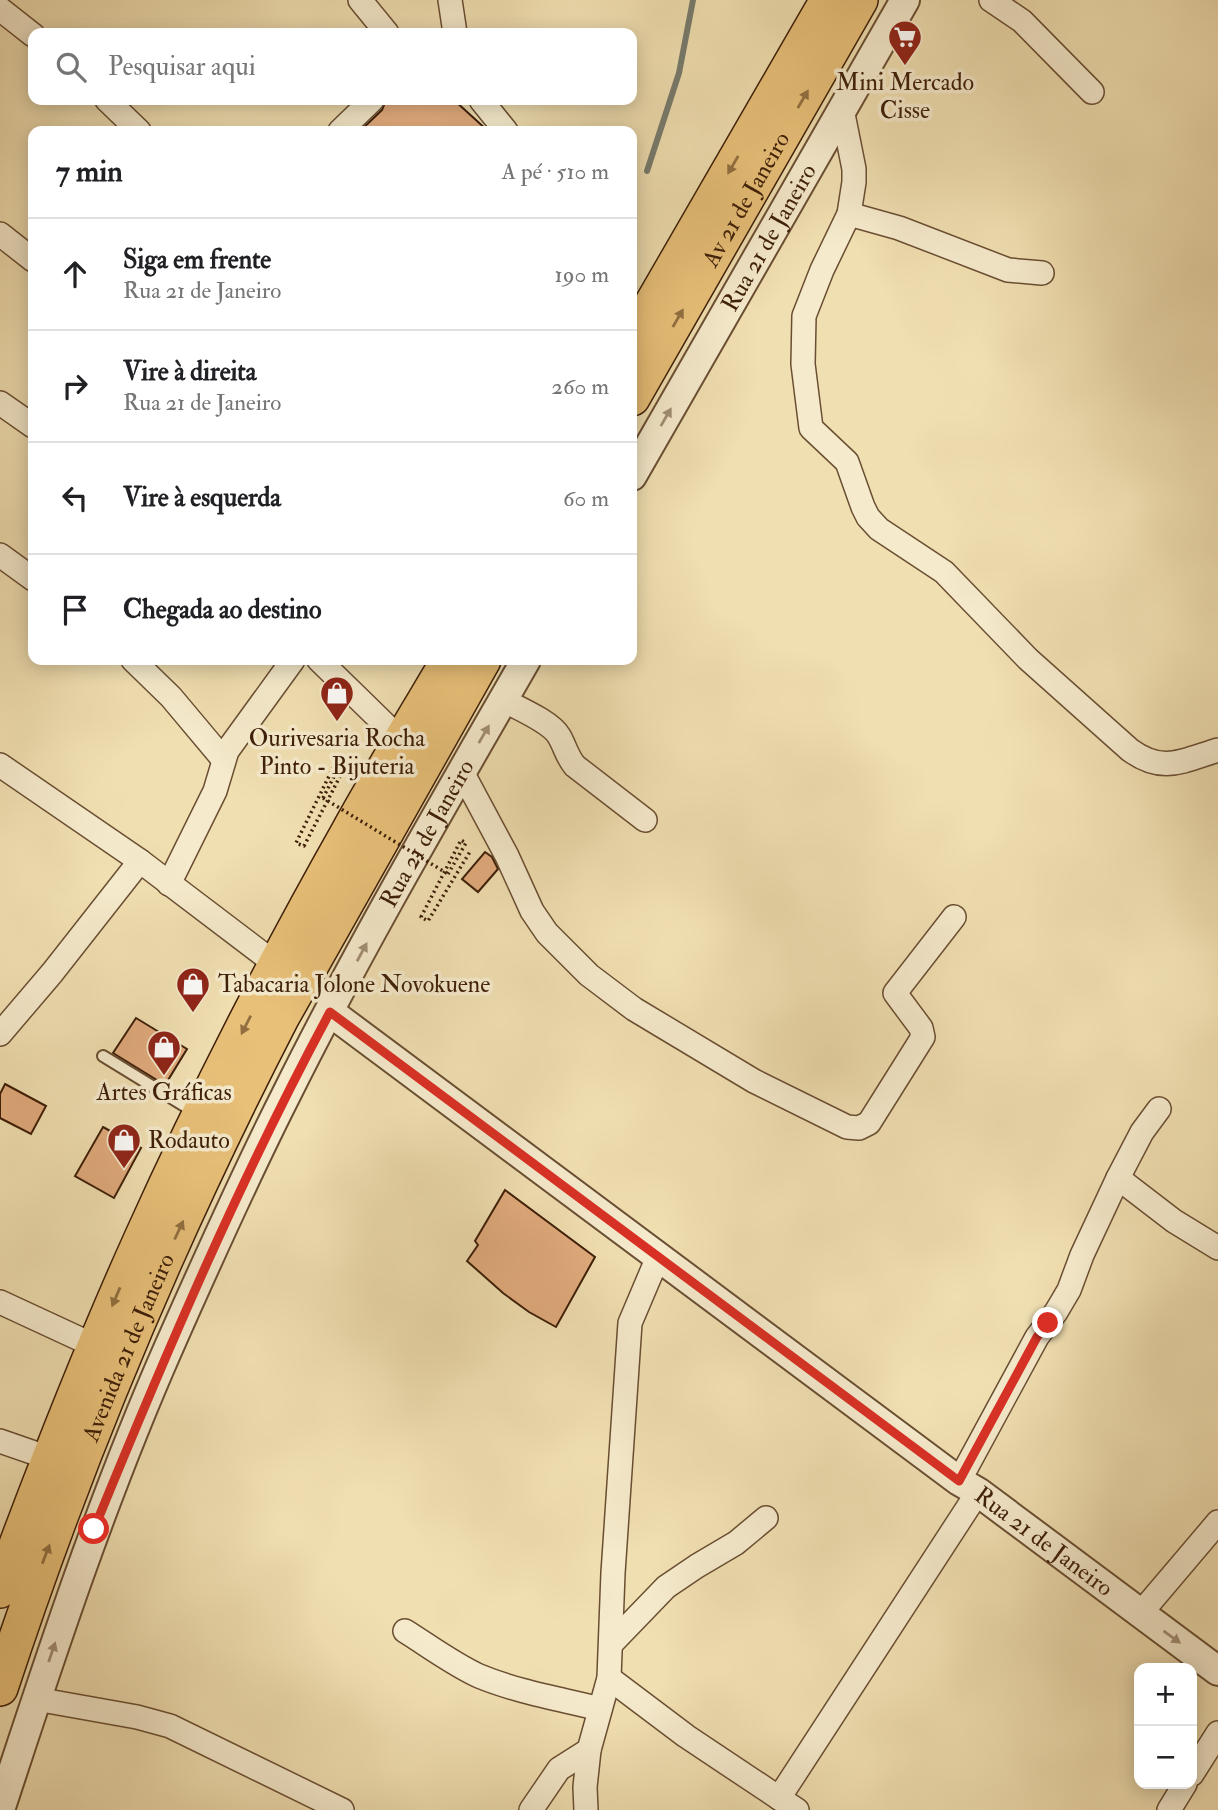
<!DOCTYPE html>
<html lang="pt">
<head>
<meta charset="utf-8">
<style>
  body { margin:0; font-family:"IM FELL Double Pica",serif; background:#f2f2f2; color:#202124 }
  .controls { position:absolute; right:21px; bottom:21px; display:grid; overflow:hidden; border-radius:14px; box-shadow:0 4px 18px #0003 }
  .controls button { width:63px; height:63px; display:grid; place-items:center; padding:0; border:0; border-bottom:2px solid #e0e0e0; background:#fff; color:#202124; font:35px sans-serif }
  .stop { position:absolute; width:21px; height:21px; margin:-16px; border:5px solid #d93025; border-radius:50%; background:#fff }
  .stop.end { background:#d93025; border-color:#fff; box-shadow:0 2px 7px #0008 }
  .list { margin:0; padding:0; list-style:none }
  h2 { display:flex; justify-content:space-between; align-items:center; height:91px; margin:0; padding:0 28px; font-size:30px }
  h2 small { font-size:23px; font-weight:400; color:#757577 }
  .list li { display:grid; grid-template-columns:46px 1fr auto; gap:21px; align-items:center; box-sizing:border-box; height:112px; padding:0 28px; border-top:2px solid #e0e0e0 }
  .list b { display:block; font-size:26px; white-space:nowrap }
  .list p { margin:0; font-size:23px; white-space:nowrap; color:#757577 }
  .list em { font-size:23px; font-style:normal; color:#757577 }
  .icon { flex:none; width:38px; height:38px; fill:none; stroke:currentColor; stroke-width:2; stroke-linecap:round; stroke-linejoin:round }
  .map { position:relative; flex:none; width:1218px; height:1810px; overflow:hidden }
  .search { position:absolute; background:#fff; box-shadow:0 4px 18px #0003; left:28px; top:28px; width:609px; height:77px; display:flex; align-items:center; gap:18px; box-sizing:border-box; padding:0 24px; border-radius:14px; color:#757577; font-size:26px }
  .panel { position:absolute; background:#fff; box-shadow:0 4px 18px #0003; left:28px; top:126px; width:609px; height:539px; border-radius:14px }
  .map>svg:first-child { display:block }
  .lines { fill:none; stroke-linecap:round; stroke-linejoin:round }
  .stream { stroke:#767c6e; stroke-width:6 }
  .building { fill:#e1ab7d; stroke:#3d1e07; stroke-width:2 }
  .service-casing { stroke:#6a4e32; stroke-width:14 }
  .minor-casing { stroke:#6a4e32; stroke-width:26 }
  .tertiary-casing { stroke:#6a4e32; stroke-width:32 }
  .primary-casing { stroke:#3d1e07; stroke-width:38 }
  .path { stroke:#3d1e07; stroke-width:3.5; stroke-dasharray:2 3.5; stroke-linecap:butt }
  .service { stroke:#f5eacc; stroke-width:10 }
  .minor { stroke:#f5eacc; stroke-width:23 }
  .tertiary { stroke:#f5eacc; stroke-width:28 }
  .primary { stroke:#e8c078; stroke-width:35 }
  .path-bridge { stroke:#3d1e07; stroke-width:3.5; stroke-dasharray:2 3.5; stroke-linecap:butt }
  .oneway { fill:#926f40 }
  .oneway2 { fill:#a28e73 }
  .route { stroke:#d93025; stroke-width:9 }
  .labels { text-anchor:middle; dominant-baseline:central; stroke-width:7; stroke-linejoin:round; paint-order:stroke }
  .poi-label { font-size:24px; fill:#3d1e07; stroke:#f5eacc }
  .street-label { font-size:24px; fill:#3d1e07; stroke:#f5eacc }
</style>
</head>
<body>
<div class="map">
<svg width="1218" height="1810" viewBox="0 0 1218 1810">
  <rect width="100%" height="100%" fill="#f0dfb1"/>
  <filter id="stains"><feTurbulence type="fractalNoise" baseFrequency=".00286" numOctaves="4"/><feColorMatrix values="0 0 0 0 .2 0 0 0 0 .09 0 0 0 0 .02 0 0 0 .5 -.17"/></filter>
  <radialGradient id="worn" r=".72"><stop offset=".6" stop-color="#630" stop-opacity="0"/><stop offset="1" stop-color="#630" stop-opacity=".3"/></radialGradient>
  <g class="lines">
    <polyline class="stream" points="647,171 679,73 693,0"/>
  </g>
  <g class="building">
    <polygon points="386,100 454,100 488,131 360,131 382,110"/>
    <polygon points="485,852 492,857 498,869 478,892 462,879"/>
    <polygon points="136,1018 187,1049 165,1085 113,1053"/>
    <polygon points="5,1084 46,1106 31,1134 0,1118 0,1094"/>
    <polygon points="103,1127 141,1148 114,1198 75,1176"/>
    <polygon points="505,1190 595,1257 556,1327 529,1312 503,1293 467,1261 478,1245 475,1241"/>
  </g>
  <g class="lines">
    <g class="service-casing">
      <polyline id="service" points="103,1056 196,1113"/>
    </g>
    <g class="minor-casing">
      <g id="minor">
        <polyline points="360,0 387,33"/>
        <polyline points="450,0 455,33"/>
        <polyline points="991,0 1022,21 1092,92"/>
        <polyline points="0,9 33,35"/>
        <polyline points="107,100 139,131"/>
        <polyline points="481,100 506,131"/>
        <path d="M842 109 854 169V182L849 214 822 270 804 316 803 364 811 428 847 462 863 507 868 517 879 529 944 572 1028 659 1130 750C1163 774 1182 761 1218 750"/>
        <polyline points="340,131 372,100"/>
        <polyline points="849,214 899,228 1008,270 1042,273"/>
        <polyline points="0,234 33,260"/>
        <polyline points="0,403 33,426"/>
        <polyline points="0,555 33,579"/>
        <polyline points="133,660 171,697 223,759"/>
        <polyline points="319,660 402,741"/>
        <path d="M503 700C518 708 551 722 559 736 565 746 567 757 575 766L645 820"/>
        <polyline points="0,765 140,861 277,965"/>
        <polyline points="462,772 507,856 532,911 547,933 589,975 634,1009 754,1081 847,1127 859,1128 869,1123 923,1037 921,1028 895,993 954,917"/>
        <polyline points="169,884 215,791 227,751 293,660"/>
        <polyline points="0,1034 52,973 140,861"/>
        <polyline points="1118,1178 1174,1221 1218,1248"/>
        <polyline points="0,1302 95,1346"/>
        <polyline points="0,1441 49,1458"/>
        <polyline points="959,1481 1037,1337 1056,1312 1069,1290 1082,1255 1118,1178 1142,1132 1159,1109"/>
        <polyline points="1140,1614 1218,1522"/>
        <path d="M405 1631C429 1646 453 1664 479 1676 518 1692 560 1699 600 1709"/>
        <polyline points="611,1644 666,1587 697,1566 736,1543 766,1518"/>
        <polyline points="609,1678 686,1736 797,1810"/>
        <polyline points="36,1699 137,1717 170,1726 342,1810"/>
        <polyline points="1192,1774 1218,1733"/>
        <polyline points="779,1798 978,1492"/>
        <polyline points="531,1810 559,1769 589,1750"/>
        <polyline points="586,1810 585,1787 589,1750 609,1678 613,1573 630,1323 658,1257"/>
        <polyline points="1169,1810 1185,1784"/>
      </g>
    </g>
    <g class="tertiary-casing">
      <g id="tertiary">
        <path id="s1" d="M632 476 905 0"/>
        <path id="s2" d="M330 1012 959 1481 978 1492 1218 1671"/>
        <path id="s3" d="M0 1810C51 1654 102 1499 168 1349 206 1263 244 1178 286 1095 360 946 444 803 526 660"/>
      </g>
    </g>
    <g class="primary-casing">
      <g id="primary">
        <polyline points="632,339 828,0"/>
        <path id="s4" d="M632 398 860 0"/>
        <path d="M0 1590C44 1471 90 1353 142 1238 204 1100 274 964 348 833 380 775 415 718 449 660"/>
        <path id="s5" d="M0 1688C76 1457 170 1233 281 1018L483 660"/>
      </g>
    </g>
    <g class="path">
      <polyline points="323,798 343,759 348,761 304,846 296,843 336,762"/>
      <polyline points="448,874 466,843 461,840 421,917 428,921 471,850"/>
    </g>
    <use href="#service" class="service"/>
    <use href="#minor" class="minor"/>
    <use href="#tertiary" class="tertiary"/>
    <use href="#primary" class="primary"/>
    <polyline class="path-bridge" points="323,798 448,874"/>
  </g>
  <defs><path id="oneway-solid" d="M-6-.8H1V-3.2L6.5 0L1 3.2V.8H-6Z" transform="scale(1.75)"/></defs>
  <g class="oneway">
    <use href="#oneway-solid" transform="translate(803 99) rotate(-60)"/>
    <use href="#oneway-solid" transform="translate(733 165) rotate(120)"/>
    <use href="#oneway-solid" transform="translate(678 318) rotate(-60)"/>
    <use href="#oneway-solid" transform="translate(246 1025) rotate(117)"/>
    <use href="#oneway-solid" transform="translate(179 1230) rotate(-65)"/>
    <use href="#oneway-solid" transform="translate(116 1297) rotate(113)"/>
    <use href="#oneway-solid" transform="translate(46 1554) rotate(-69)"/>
  </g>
  <g class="oneway2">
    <use href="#oneway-solid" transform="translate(666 417) rotate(-60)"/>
    <use href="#oneway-solid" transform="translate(484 734) rotate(-60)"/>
    <use href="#oneway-solid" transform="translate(362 952) rotate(-62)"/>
    <use href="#oneway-solid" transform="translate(1172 1637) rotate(36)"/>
    <use href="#oneway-solid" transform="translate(52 1652) rotate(-71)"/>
  </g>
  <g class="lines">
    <path class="route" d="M94 1529C166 1353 240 1179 330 1012L959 1481 1037 1337 1048 1323"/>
  </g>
  <defs>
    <g id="supermarket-pin" transform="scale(1.75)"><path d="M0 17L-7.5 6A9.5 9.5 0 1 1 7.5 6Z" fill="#8f2418" stroke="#f5eacc"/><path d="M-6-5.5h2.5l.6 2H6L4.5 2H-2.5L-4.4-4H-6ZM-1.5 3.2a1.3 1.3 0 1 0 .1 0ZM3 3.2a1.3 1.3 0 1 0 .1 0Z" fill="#fff"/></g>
    <g id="shop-pin" transform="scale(1.75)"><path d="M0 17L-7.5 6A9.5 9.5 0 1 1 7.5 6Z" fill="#8f2418" stroke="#f5eacc"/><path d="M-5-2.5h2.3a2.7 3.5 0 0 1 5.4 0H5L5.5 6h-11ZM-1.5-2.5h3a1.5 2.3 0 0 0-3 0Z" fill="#fff"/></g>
  </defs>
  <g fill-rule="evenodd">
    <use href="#supermarket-pin" x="905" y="37"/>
    <use href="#shop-pin" x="337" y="693"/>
    <use href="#shop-pin" x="193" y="984"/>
    <use href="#shop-pin" x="164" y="1047"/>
    <use href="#shop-pin" x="124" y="1140"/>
  </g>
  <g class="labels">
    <g class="poi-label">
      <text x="905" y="82">Mini Mercado<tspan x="905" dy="28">Cisse</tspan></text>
      <text x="337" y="738">Ourivesaria Rocha<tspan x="337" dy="28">Pinto - Bijuteria</tspan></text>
      <text x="218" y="984" text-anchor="start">Tabacaria Jolone Novokuene</text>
      <text x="164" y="1092">Artes Gráficas</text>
      <text x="148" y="1140" text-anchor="start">Rodauto</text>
    </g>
    <g class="street-label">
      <text stroke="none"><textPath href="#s4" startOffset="229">Av 21 de Janeiro</textPath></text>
      <text stroke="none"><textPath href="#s1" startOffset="275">Rua 21 de Janeiro</textPath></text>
      <text stroke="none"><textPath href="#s3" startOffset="1068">Rua 21 de Janeiro</textPath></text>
      <text stroke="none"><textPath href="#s5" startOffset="364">Avenida 21 de Janeiro</textPath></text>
      <text stroke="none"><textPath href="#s2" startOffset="889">Rua 21 de Janeiro</textPath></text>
    </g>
  </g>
  <rect width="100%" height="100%" filter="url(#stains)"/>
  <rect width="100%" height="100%" fill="url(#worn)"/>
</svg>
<div class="controls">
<button>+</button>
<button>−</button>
</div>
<div class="stop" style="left:94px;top:1529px"></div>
<div class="stop end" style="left:1048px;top:1323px"></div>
<div class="search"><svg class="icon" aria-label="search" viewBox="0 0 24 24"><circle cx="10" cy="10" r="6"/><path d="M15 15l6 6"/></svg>Pesquisar aqui</div>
<section class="panel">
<h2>7 min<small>A pé · 510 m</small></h2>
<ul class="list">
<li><svg class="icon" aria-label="ahead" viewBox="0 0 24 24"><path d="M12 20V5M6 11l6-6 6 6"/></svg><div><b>Siga em frente</b><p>Rua 21 de Janeiro</p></div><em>190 m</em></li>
<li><svg class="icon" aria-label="right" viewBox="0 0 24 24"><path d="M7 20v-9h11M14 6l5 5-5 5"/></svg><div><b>Vire à direita</b><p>Rua 21 de Janeiro</p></div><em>260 m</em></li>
<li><svg class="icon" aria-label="left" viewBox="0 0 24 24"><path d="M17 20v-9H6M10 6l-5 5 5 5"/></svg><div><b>Vire à esquerda</b></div><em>60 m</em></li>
<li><svg class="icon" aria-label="arrive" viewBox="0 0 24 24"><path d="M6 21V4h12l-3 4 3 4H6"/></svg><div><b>Chegada ao destino</b></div></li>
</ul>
</section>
</div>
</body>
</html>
